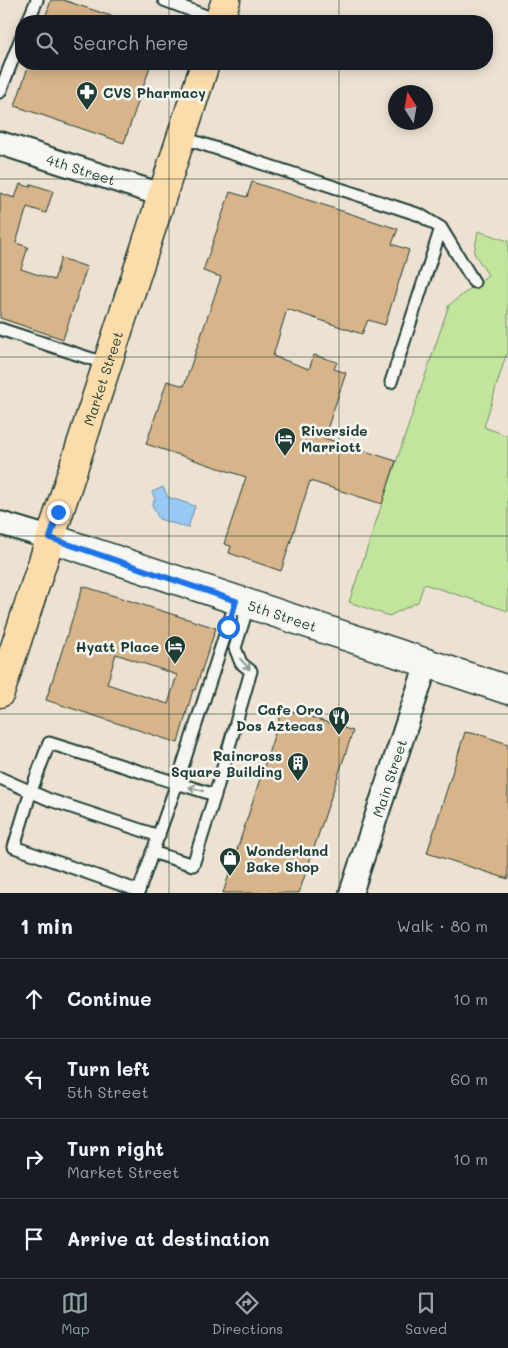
<!DOCTYPE html>
<html lang="en">
<head>
<meta charset="utf-8">
<style>
  body { margin:0; font-family:Mali,sans-serif; background:#242831; color:#f1f3f6 }
  .compass { position:absolute; left:388px; top:85px; width:45px; height:45px; border-radius:50%; background:#171b24; box-shadow:0 2px 12px #0003; rotate:349deg }
  .stop { position:absolute; width:15px; height:15px; margin:-11px; border:4px solid #1a73e8; border-radius:50%; background:#fff }
  .stop.end { background:#1a73e8; border-color:#fff; box-shadow:0 1px 5px #0008 }
  .list { margin:0; padding:0; list-style:none }
  h2 { display:flex; justify-content:space-between; align-items:center; height:65px; margin:0; padding:0 20px; font-size:21px }
  h2 small { font-size:16px; font-weight:400; color:#9ea1a6 }
  .list li { display:grid; grid-template-columns:32px 1fr auto; gap:15px; align-items:center; box-sizing:border-box; height:80px; padding:0 20px; border-top:1px solid #363941 }
  .list b { display:block; font-size:19px; white-space:nowrap }
  .list p { margin:0; font-size:16px; white-space:nowrap; color:#9ea1a6 }
  .list em { font-size:16px; font-style:normal; color:#9ea1a6 }
  .icon { flex:none; width:28px; height:28px; fill:none; stroke:currentColor; stroke-width:2; stroke-linecap:round; stroke-linejoin:round }
  .map { position:relative; flex:none; width:508px; height:893px; overflow:hidden }
  .search { position:absolute; background:#171b24; box-shadow:0 2px 12px #0003; left:15px; right:15px; top:15px; height:55px; display:flex; align-items:center; gap:12px; box-sizing:border-box; padding:0 18px; border-radius:20px; color:#9ea1a6; font-size:19px }
  .sheet { height:385px; background:#171b24 }
  nav { display:flex; justify-content:space-around; align-items:center; box-sizing:border-box; height:70px; border-top:1px solid #363941; background:#171b24; font-size:14px; color:#9ea1a6 }
  nav a { display:grid; justify-items:center; gap:2px }
  nav .on { color:#92a19f }
  .map>svg:first-child { display:block }
  .green { fill:#c2e49d; stroke:#709068 }
  .water { fill:#98c8f4; stroke:#6890a7 }
  .building { fill:#d7b489; stroke:#1f3d34; fill-rule:evenodd }
  .lines { fill:none; stroke-linecap:round; stroke-linejoin:round }
  .service-casing { stroke:#1f3d34; stroke-width:15 }
  .minor-casing { stroke:#1f3d34; stroke-width:26 }
  .tertiary-casing { stroke:#1f3d34; stroke-width:31 }
  .primary-casing { stroke:#1f3d34; stroke-width:31 }
  .service { stroke:#f6f6f2; stroke-width:11 }
  .minor { stroke:#f6f6f2; stroke-width:22 }
  .tertiary { stroke:#f6f6f2; stroke-width:28 }
  .primary { stroke:#fddcac; stroke-width:28 }
  .oneway { stroke:#8a9a93 }
  .route { stroke:#1a73e8; stroke-width:6 }
  .grid { fill:none; stroke:#1f3d34; stroke-width:1; stroke-opacity:0.55 }
  .labels { text-anchor:middle; dominant-baseline:central; stroke-width:5; stroke-linejoin:round; paint-order:stroke }
  .poi-label { font-size:14px; font-weight:bold; fill:#1f3d34; stroke:#f6f6f2; text-anchor:start }
  .street-label { font-size:14px; fill:#1f3d34; stroke:#f6f6f2 }
</style>
</head>
<body>
<div class="map">
<svg width="508" height="893" viewBox="0 0 508 893">
  <rect width="100%" height="100%" fill="#ede2d2"/>
  <filter id="ink" filterUnits="userSpaceOnUse"><feTurbulence type="fractalNoise" baseFrequency=".02" numOctaves="2"/><feDisplacementMap in="SourceGraphic" scale="10" xChannelSelector="R" yChannelSelector="G"/><feConvolveMatrix kernelMatrix="1 2 1 2 8 2 1 2 1" color-interpolation-filters="sRGB"/></filter>
  <g filter="url(#ink)">
    <polygon class="green" points="478,231 508,241 508,355 506,355 484,427 508,436 508,611 424,584 418,602 389,616 349,602 449,305 488,275 474,253"/>
    <polygon class="water" points="163,487 168,497 195,506 188,528 159,519 152,505 155,499 152,492"/>
    <g class="building">
      <polygon points="51,0 63,0 117,18 117,21 44,21"/>
      <polygon points="29,64 151,64 124,143 15,106"/>
      <polygon points="252,182 398,229 392,244 409,250 385,325 368,320 362,334 287,309 273,356 309,369 314,355 337,362 334,369 346,373 324,438 396,461 382,504 310,481 281,571 229,553 231,546 224,544 246,477 146,444 167,381 184,386 221,277 203,271 230,192 247,197"/>
      <polygon points="20,184 30,187 31,184 53,191 46,213 27,207 16,243 28,247 21,269 54,280 61,258 87,267 63,339 0,318 0,193 15,198"/>
      <path d="M83 586 216 628 195 690H193L178 743 46 700ZM116 654 177 675 168 704 107 684Z"/>
      <polygon points="283,708 353,731 299,893 223,893"/>
      <polygon points="465,732 481,735 508,744 508,879 427,853"/>
    </g>
    <g class="lines">
      <g class="service-casing">
        <g id="service">
          <polyline points="164,0 219,21"/>
          <polyline points="28,21 37,0"/>
          <polyline points="0,92 21,38"/>
          <polyline points="181,137 420,215 441,228 474,282"/>
          <polyline points="0,329 107,364"/>
          <polyline points="391,382 441,228"/>
          <polyline points="0,778 50,800 159,836"/>
          <polyline points="152,852 193,865 215,795 251,671 241,663 235,648 249,603"/>
          <polyline points="139,891 14,847 31,791 49,743 215,795"/>
          <polyline points="138,893 177,783 236,601"/>
        </g>
      </g>
      <g class="minor-casing">
        <g id="minor">
          <path id="s1" d="M0 143 162 195"/>
          <polyline points="0,523 50,538"/>
          <path id="s2" d="M351 893 427 663"/>
        </g>
      </g>
      <g class="tertiary-casing">
        <g id="tertiary">
          <path id="s3" d="M50 538 508 690"/>
        </g>
      </g>
      <g class="primary-casing">
        <g id="primary">
          <polyline points="219,21 226,0"/>
          <path id="s4" d="M0 693 205 64"/>
        </g>
      </g>
      <use href="#service" class="service"/>
      <use href="#minor" class="minor"/>
      <use href="#tertiary" class="tertiary"/>
      <use href="#primary" class="primary"/>
    </g>
    <defs><path id="oneway-shaft" d="M-6 0H5M1.5-3L5.5 0L1.5 3" fill="none" stroke-width="1.6" stroke-linecap="round" stroke-linejoin="round" transform="scale(1.25)"/></defs>
    <g class="oneway">
      <use href="#oneway-shaft" transform="translate(245 664) rotate(47)"/>
      <use href="#oneway-shaft" transform="translate(196 789) rotate(-164)"/>
    </g>
  </g>
  <g class="lines" filter="url(#ink)">
    <polyline class="route" points="58,512 50,538 236,601 228,627"/>
  </g>
  <path class="grid" d="M169 0V21M339 0V21M169 64V893M339 64V893M0 179H508M0 357H508M0 536H508M0 714H508"/>
  <defs>
    <g id="pharmacy-pin" transform="scale(1.125)"><path d="M0 17L-7.5 6A9.5 9.5 0 1 1 7.5 6Z" fill="#1f3d34" stroke="#f6f6f2"/><path d="M-2-6h4v4h4v4h-4v4h-4v-4h-4v-4h4Z" fill="#fff"/></g>
    <g id="hotel-pin" transform="scale(1.125)"><path d="M0 17L-7.5 6A9.5 9.5 0 1 1 7.5 6Z" fill="#1f3d34" stroke="#f6f6f2"/><path d="M-6-4.5h1.5V1H6V5H4.5V3h-9V5H-6ZM-4 0a1.8 1.8 0 1 1 3.6 0ZM.5 0V-2.5h3Q6-2.5 6 0Z" fill="#fff"/></g>
    <g id="restaurant-pin" transform="scale(1.125)"><path d="M0 17L-7.5 6A9.5 9.5 0 1 1 7.5 6Z" fill="#1f3d34" stroke="#f6f6f2"/><path d="M-5-6h1v4h1v-4h1v4h1v-4h1v5L-1.5 .5V6h-2V.5L-5-1ZM5-6V6H3V1.5H1.5Q1.5-4 5-6Z" fill="#fff"/></g>
    <g id="building-pin" transform="scale(1.125)"><path d="M0 17L-7.5 6A9.5 9.5 0 1 1 7.5 6Z" fill="#1f3d34" stroke="#f6f6f2"/><path d="M-4-6H4V6H1V3H-1V6H-4ZM-2.5-4.3h1.7v1.8h-1.7ZM.8-4.3h1.7v1.8H.8ZM-2.5-1h1.7V.8h-1.7ZM.8-1h1.7V.8H.8Z" fill="#fff"/></g>
    <g id="shop-pin" transform="scale(1.125)"><path d="M0 17L-7.5 6A9.5 9.5 0 1 1 7.5 6Z" fill="#1f3d34" stroke="#f6f6f2"/><path d="M-5-2.5h2.3a2.7 3.5 0 0 1 5.4 0H5L5.5 6h-11ZM-1.5-2.5h3a1.5 2.3 0 0 0-3 0Z" fill="#fff"/></g>
  </defs>
  <g fill-rule="evenodd">
    <use href="#pharmacy-pin" x="87" y="92"/>
    <use href="#hotel-pin" x="285" y="438"/>
    <use href="#hotel-pin" x="175" y="646"/>
    <use href="#restaurant-pin" x="339" y="717"/>
    <use href="#building-pin" x="298" y="763"/>
    <use href="#shop-pin" x="230" y="858"/>
  </g>
  <g class="labels">
    <g class="poi-label">
      <text x="103" y="92">CVS Pharmacy</text>
      <text x="301" y="430">Riverside<tspan x="301" dy="16">Marriott</tspan></text>
      <text x="159" y="646" text-anchor="end">Hyatt Place</text>
      <text x="323" y="709" text-anchor="end">Cafe Oro<tspan x="323" dy="16">Dos Aztecas</tspan></text>
      <text x="282" y="755" text-anchor="end">Raincross<tspan x="282" dy="16">Square Building</tspan></text>
      <text x="246" y="850">Wonderland<tspan x="246" dy="16">Bake Shop</tspan></text>
    </g>
    <g class="street-label">
      <text stroke="none"><textPath href="#s1" startOffset="85">4th Street</textPath></text>
      <text stroke="none"><textPath href="#s4" startOffset="331">Market Street</textPath></text>
      <text stroke="none"><textPath href="#s3" startOffset="245">5th Street</textPath></text>
      <text stroke="none"><textPath href="#s2" startOffset="121">Main Street</textPath></text>
    </g>
  </g>
</svg>
<svg class="compass" viewBox="-18 -18 36 36"><path d="M0-13l5 13h-10z" fill="#e53935"/><path d="M0 13l5-13h-10z" fill="#9ea1a6"/></svg>
<div class="stop" style="left:228px;top:627px"></div>
<div class="stop end" style="left:58px;top:512px"></div>
<div class="search"><svg class="icon" aria-label="search" viewBox="0 0 24 24"><circle cx="10" cy="10" r="6"/><path d="M15 15l6 6"/></svg>Search here</div>
</div>
<section class="sheet">
<h2>1 min<small>Walk · 80 m</small></h2>
<ul class="list">
<li><svg class="icon" aria-label="ahead" viewBox="0 0 24 24"><path d="M12 20V5M6 11l6-6 6 6"/></svg><div><b>Continue</b></div><em>10 m</em></li>
<li><svg class="icon" aria-label="left" viewBox="0 0 24 24"><path d="M17 20v-9H6M10 6l-5 5 5 5"/></svg><div><b>Turn left</b><p>5th Street</p></div><em>60 m</em></li>
<li><svg class="icon" aria-label="right" viewBox="0 0 24 24"><path d="M7 20v-9h11M14 6l5 5-5 5"/></svg><div><b>Turn right</b><p>Market Street</p></div><em>10 m</em></li>
<li><svg class="icon" aria-label="arrive" viewBox="0 0 24 24"><path d="M6 21V4h12l-3 4 3 4H6"/></svg><div><b>Arrive at destination</b></div></li>
</ul>
</section>
<nav>
<a class="on"><svg class="icon" aria-label="map" viewBox="0 0 24 24"><path d="M3 6l6-2 6 2 6-2v14l-6 2-6-2-6 2zM9 4v14M15 6v14"/></svg>Map</a>
<a><svg class="icon" aria-label="directions" viewBox="0 0 24 24"><path d="M12 3l9 9-9 9-9-9zM9 14v-3h6M13 9l2 2-2 2"/></svg>Directions</a>
<a><svg class="icon" aria-label="saved" viewBox="0 0 24 24"><path d="M7 4h10v16l-5-4-5 4z"/></svg>Saved</a>
</nav>
</body>
</html>
